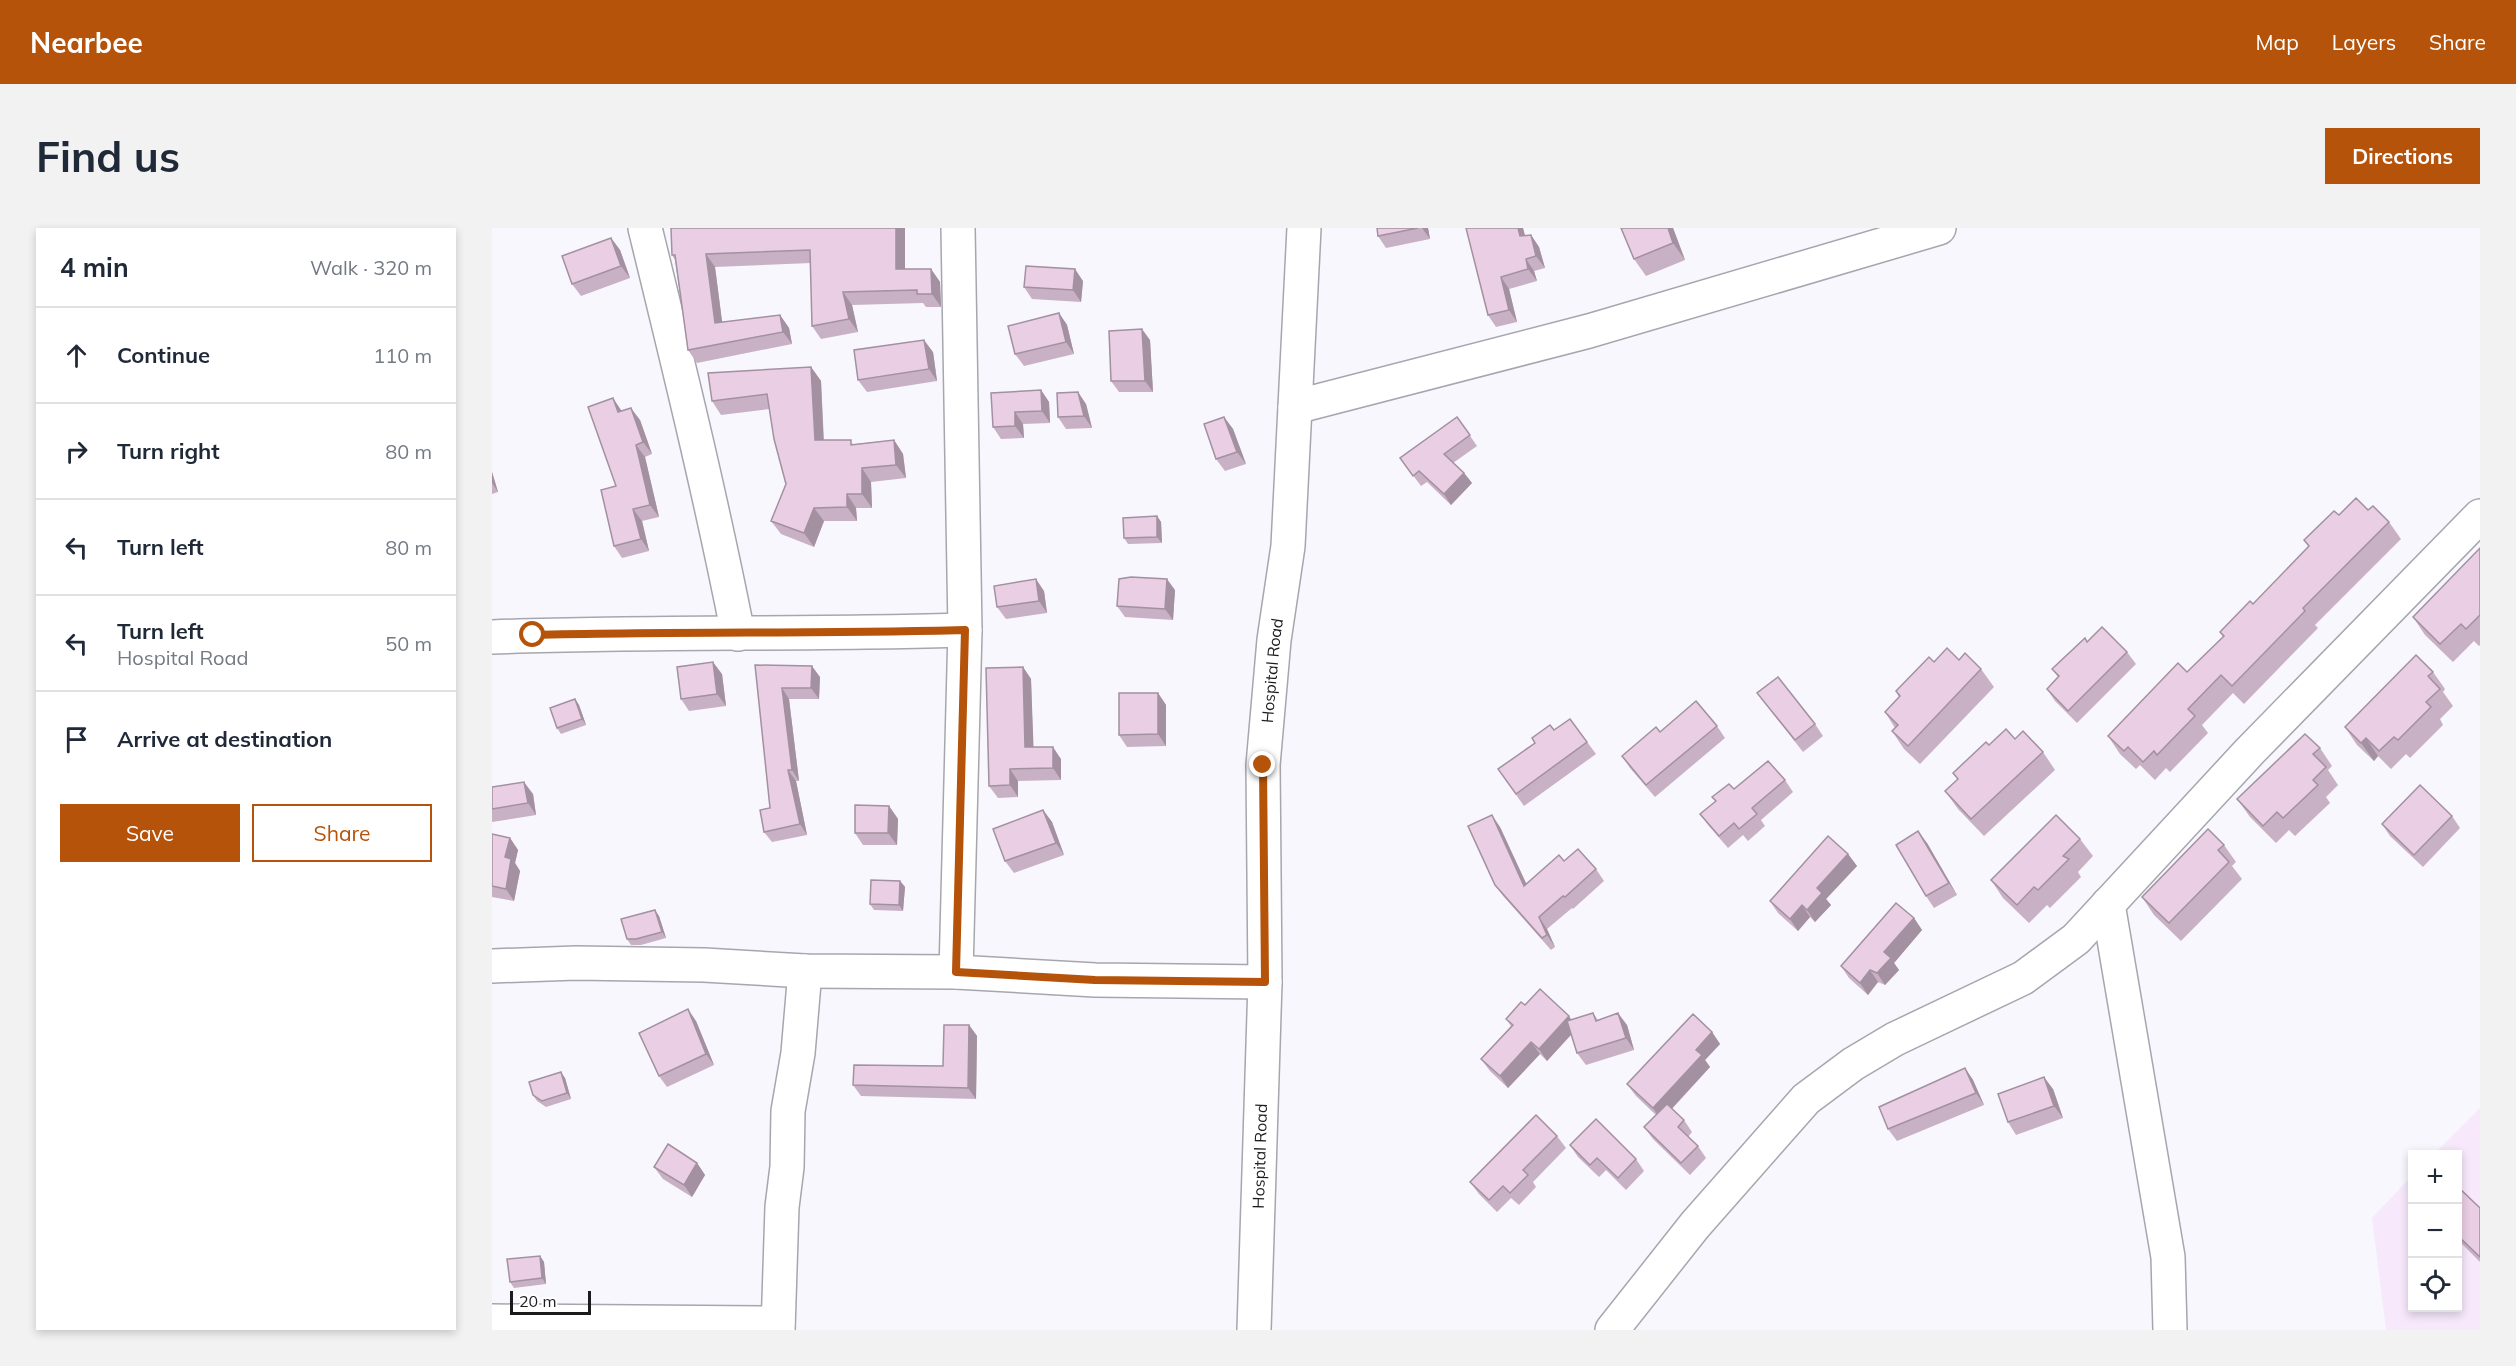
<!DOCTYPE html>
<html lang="en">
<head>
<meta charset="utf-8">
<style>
  body { margin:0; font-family:Mulish,sans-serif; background:#f2f2f3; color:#1f2937 }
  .controls { position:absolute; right:18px; bottom:18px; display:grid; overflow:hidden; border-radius:0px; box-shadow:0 3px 9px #0003 }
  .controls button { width:54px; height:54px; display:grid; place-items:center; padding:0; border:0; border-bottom:2px solid #e0e1e3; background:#fff; color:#1f2937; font:30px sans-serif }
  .scale { position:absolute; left:18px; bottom:15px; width:81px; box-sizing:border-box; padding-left:6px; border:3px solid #1b1b1d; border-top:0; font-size:16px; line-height:21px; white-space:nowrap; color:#1b1b1d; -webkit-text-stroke:4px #fff; paint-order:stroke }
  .stop { position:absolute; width:18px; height:18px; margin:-14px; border:4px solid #b45309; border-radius:50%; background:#fff }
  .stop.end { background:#b45309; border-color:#fff; box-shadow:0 2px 6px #0008 }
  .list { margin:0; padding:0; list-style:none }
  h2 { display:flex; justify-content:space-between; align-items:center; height:78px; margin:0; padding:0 24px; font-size:26px }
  h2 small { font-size:20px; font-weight:400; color:#747a83 }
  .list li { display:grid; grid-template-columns:39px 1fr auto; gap:18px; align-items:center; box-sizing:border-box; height:96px; padding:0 24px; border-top:2px solid #e0e1e3 }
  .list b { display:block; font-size:22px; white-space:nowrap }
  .list p { margin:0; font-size:20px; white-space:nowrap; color:#747a83 }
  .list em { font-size:20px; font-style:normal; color:#747a83 }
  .actions { display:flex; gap:12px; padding:18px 24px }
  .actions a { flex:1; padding:14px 0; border:2px solid #b45309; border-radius:0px; text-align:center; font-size:21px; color:#b45309 }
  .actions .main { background:#b45309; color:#fff }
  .icon { flex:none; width:33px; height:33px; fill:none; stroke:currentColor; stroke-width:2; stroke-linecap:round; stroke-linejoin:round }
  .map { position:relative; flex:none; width:1988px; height:1102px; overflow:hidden; border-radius:0px }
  header { display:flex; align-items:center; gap:36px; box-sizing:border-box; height:84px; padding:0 30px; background:#b45309; color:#fff }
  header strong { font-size:28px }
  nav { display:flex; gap:33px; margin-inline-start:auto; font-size:21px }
  .intro { display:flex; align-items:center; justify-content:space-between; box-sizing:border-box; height:144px; padding:0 36px }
  h1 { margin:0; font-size:42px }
  .button { padding:15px 27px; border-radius:0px; background:#b45309; color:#fff; font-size:21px; font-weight:700 }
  main { display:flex; gap:36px; padding:0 36px }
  aside { flex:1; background:#fff; border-radius:0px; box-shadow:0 3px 9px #0003 }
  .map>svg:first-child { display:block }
  .medical { fill:#f7e8fc }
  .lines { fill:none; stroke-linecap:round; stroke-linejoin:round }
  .minor-casing { stroke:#a6a6ae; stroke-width:36 }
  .minor { stroke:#fff; stroke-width:33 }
  .wall { fill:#c8b1c4 }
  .shaded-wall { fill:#a390a0 }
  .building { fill:#e9cee4; stroke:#a390a0; stroke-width:1.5 }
  .route { stroke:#b45309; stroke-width:8 }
  .labels { text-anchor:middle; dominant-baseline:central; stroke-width:5; stroke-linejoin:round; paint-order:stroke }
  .street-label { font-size:16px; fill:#1b1b1d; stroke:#fff }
</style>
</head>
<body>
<header>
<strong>Nearbee</strong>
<nav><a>Map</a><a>Layers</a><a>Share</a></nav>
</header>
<div class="intro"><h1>Find us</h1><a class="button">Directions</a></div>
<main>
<aside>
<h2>4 min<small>Walk · 320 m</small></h2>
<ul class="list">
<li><svg class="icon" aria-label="ahead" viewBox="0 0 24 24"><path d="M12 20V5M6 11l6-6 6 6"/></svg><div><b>Continue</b></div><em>110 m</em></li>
<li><svg class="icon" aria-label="right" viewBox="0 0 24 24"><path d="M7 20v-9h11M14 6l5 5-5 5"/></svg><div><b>Turn right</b></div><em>80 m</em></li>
<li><svg class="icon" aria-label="left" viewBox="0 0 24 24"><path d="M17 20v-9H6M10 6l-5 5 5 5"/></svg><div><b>Turn left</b></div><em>80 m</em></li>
<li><svg class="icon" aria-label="left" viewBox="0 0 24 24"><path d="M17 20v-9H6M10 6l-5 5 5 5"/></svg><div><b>Turn left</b><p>Hospital Road</p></div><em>50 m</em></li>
<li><svg class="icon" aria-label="arrive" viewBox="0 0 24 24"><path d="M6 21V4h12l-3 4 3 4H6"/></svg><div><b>Arrive at destination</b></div></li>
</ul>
<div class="actions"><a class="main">Save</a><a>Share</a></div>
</aside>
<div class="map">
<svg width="1988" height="1102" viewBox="0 0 1988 1102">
  <rect width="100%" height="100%" fill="#f8f7fe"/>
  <polygon class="medical" points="1988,880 1988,1102 1894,1102 1880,990 1920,948 1920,1080 1966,1080 1966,926 1942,926"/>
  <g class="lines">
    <g class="minor-casing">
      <g id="minor">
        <path d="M153 0C186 135 219 269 246 406"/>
        <polyline points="803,179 1097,103 1447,0"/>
        <path d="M0 409C158 403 315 407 473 402"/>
        <polyline points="1616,676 1676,1029 1678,1102"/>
        <polyline points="0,738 84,735 212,737 313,743 464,744 603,752 773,754"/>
        <polyline points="464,744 473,402 466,0"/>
        <polyline points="0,1093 286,1095"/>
        <polyline points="286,1102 290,979 295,939 296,883 306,825 313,743"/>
        <path id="s1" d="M762 1102 773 754 771 537 782 412 796 318 812 0"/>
        <polyline points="1120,1102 1203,997 1314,871 1361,836 1403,811 1531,750 1584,711 1758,523 1988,288"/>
      </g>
    </g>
    <use href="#minor" class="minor"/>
  </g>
  <g class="wall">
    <polygon points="413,0 413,41 439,41 448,54 449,79 434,79 431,75 360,77 366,104 329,111 320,98 319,35 223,39 230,94 288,87 297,100 300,116 205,135 196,122 183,32 180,27"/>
    <polygon points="885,0 936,0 938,11 894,20 886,8"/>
    <polygon points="974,0 1031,0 1033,8 1039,7 1047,19 1053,40 1042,43 1045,53 1017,61 1025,94 1004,99 996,87"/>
    <polygon points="1129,0 1181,0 1193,32 1154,48 1142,31"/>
    <polygon points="119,10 128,22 138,50 89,68 80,56"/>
    <polygon points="591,53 589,74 540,71 532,59"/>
    <polygon points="567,85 575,97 582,126 532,138 523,126"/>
    <polygon points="658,112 661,164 627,164 619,153"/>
    <polygon points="441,124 445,153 375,164 366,152"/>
    <polygon points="319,139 329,153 332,212 363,216 402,212 411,226 414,250 379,254 380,280 364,280 365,293 332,293 322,319 289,306 279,293 294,256 277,181 229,187 220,173"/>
    <polygon points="549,162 557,174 558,195 531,196 532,210 509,211 501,199"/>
    <polygon points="594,176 600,200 574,201 566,189"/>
    <polygon points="129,182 130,183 148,192 160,226 153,229 167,289 150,293 157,323 130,330 122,318 124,258"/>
    <polygon points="732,189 741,201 754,236 733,243 724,231"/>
    <polygon points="965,189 985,218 961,235 972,245 980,255 959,277 935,254 929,258 908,230"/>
    <polygon points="0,244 6,264 0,266"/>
    <polygon points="1876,282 1897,294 1909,311 1823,397 1826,400 1752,476 1741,465 1710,497 1716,505 1678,544 1674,540 1663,552 1648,537 1644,541 1628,526 1616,508 1695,444 1731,409 1728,404 1761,376 1817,319 1812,312 1847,287"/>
    <polygon points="665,288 669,294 670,315 636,316 632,310"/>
    <polygon points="1988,320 1988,417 1987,418 1982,413 1961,434 1933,407 1921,389"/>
    <polygon points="683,362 681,392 633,389 625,378"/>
    <polygon points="552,363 555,385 514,391 505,379"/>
    <polygon points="1593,410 1595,413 1635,424 1644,436 1585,495 1563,473 1555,461 1566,449 1560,441"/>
    <polygon points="1467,432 1489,441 1502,459 1428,536 1412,521 1400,503 1403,500 1393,484 1407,469 1404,463 1442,434"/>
    <polygon points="263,437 328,449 327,471 297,471 307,553 304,553 315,607 280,614 272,604 278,580"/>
    <polygon points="531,439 539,451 541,519 569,531 569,552 526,553 526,569 506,570 497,558"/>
    <polygon points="1941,444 1953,461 1951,464 1961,478 1948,491 1951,497 1918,530 1914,526 1899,541 1886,528 1882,533 1865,517 1853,499"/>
    <polygon points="230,446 234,478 197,483 189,471"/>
    <polygon points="666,465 674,477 674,518 635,519 627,507"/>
    <polygon points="1265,465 1323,496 1331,508 1311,524"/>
    <polygon points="83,471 87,477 94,497 69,506 65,500"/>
    <polygon points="1078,491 1104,526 1032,578 1006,541"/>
    <polygon points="1225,498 1233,510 1163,569 1138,540 1130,528 1168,504"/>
    <polygon points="1497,517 1551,524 1563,542 1492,608 1466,581 1453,563 1466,552 1461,545"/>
    <polygon points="1828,520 1840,538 1836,542 1846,557 1834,569 1838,575 1803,608 1797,602 1784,615 1758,589 1745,571"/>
    <polygon points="1293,552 1301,564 1269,592 1273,598 1256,613 1251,607 1236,620 1217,598 1208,586 1242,561"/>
    <polygon points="0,559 41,566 44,587 0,594"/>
    <polygon points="397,578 406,591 405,617 371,617 363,605"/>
    <polygon points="551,582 560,594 572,627 522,645 513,633"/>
    <polygon points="1960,588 1968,600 1931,639 1898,608 1890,596"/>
    <polygon points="1008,599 1034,656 1072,633 1104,641 1112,653 1081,681 1080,680 1055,701 1063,719 1059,722 1012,669 1003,657"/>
    <polygon points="0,606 18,610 26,622 23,635 28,643 22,673 0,669"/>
    <polygon points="1588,611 1601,628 1586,644 1589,649 1558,680 1555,677 1537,695 1511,670 1499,652"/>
    <polygon points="1435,615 1465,667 1442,680 1434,668"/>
    <polygon points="1732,617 1744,634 1740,638 1750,651 1689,713 1662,687 1650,669"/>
    <polygon points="1356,626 1365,638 1334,671 1339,677 1323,694 1318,689 1306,703 1286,685 1278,673"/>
    <polygon points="408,653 413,659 411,683 382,682 378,676"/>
    <polygon points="167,688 174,710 149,717 139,717 135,711"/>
    <polygon points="1422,690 1430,702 1402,735 1407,742 1393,757 1386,754 1376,767 1357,750 1349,738"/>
    <polygon points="1033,777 1080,792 1101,785 1106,792 1135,797 1142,822 1094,837 1085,825 1080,806 1055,833 1048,826 1016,860 998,843 989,831 1019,798 1014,791"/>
    <polygon points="204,793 222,837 175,859 167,848"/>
    <polygon points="477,797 485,808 484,871 369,868 361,857 451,838"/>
    <polygon points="1220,804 1228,816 1213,832 1218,839 1180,881 1192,892 1200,904 1196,909 1206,918 1214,930 1198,947 1161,911 1152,899 1164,887 1144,868 1135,856"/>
    <polygon points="1473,840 1481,852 1492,877 1405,913 1396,901"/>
    <polygon points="73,850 79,871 54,879 45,873 41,867"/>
    <polygon points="1561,861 1571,890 1524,907 1516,894"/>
    <polygon points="1065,908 1074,920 1041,954 1044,959 1027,977 1019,970 1005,984 987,966 978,954"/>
    <polygon points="1078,917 1144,931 1152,943 1134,962 1114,942 1107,949 1086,929"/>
    <polygon points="205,935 213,947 200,969 171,951 162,939"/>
    <polygon points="1965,958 1988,980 1988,1034 1965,1011"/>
    <polygon points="48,1028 52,1034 54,1056 22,1060 18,1054"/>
  </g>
  <g class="shaded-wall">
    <polygon points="404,0 413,0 413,54 404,41"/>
    <polygon points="930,0 936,0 938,11"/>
    <polygon points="1026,0 1031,0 1036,20 1028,8"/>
    <polygon points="1176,0 1181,0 1193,32 1181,15"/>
    <polygon points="1039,7 1047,19 1053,40 1044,28"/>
    <polygon points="119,10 128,22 138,50 129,38"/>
    <polygon points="214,26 223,39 232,108 223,95"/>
    <polygon points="1034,31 1042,43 1045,53 1036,41"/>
    <polygon points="439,41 448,54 449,79 440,66"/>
    <polygon points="583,41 591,53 589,74 581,62"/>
    <polygon points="1009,49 1017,61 1025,94 1017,82"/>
    <polygon points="351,64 360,77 366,104 357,91"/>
    <polygon points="567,85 575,97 582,126 574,114"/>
    <polygon points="288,87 297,100 300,116 291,104"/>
    <polygon points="650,101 658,112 661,164 653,153"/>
    <polygon points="432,112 441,124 445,153 437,141"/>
    <polygon points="319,139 329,153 332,225 323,212"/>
    <polygon points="549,162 557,174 558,195 550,183"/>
    <polygon points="586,164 594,176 600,200 592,188"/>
    <polygon points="121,170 129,182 134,197 126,184"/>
    <polygon points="139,180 148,192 160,226 151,214"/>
    <polygon points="523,184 531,196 532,210 523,198"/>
    <polygon points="732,189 741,201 754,236 745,224"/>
    <polygon points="402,212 411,226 414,250 404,237"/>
    <polygon points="144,217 153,229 167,289 158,277"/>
    <polygon points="370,240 379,254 380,280 370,266"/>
    <polygon points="0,244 6,264 0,255"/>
    <polygon points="972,245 980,255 959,277 952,266"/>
    <polygon points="355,266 364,280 365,293 355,279"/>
    <polygon points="322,280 332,293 322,319 312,305"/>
    <polygon points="141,281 150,293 157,323 149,311"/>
    <polygon points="665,288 669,294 670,315 665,309"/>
    <polygon points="544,351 552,363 555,385 547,373"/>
    <polygon points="675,351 683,362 681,392 673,381"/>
    <polygon points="221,434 230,446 234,478 225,466"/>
    <polygon points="320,438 328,449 327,471 319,460"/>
    <polygon points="531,439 539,451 542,531 533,519"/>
    <polygon points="290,460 297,471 307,553 300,542"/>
    <polygon points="666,465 674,477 674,518 666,506"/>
    <polygon points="83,471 87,477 94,497 90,491"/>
    <polygon points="1874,510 1886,528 1882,533 1869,515"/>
    <polygon points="561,519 569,531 569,552 561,540"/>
    <polygon points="518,541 526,553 526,569 518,557"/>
    <polygon points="296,542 304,553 315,607 308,596"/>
    <polygon points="32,554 41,566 44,587 36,575"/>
    <polygon points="397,578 406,591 405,617 396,605"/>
    <polygon points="551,582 560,594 572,627 564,615"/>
    <polygon points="1000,587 1008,599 1041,670 1032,658"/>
    <polygon points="1426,603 1435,615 1465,667 1457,655"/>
    <polygon points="18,610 26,622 23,635 28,643 22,673 14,661 13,629"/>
    <polygon points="1356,626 1365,638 1334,671 1339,677 1323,694 1315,682 1325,660"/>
    <polygon points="408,653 413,659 411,683 407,677"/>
    <polygon points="1310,677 1318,689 1306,703 1298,691"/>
    <polygon points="163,682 167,688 174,710 170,704"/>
    <polygon points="1047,689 1055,701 1063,719 1055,707"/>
    <polygon points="1422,690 1430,702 1402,735 1407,742 1393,757 1385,745 1392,724"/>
    <polygon points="1378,742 1386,754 1376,767 1368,755"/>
    <polygon points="196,781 204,793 222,837 214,826"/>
    <polygon points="1126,785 1135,797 1142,822 1134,810"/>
    <polygon points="1077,788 1085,800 1055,833 1047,821"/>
    <polygon points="477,797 485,808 484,871 476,860"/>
    <polygon points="1220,804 1228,816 1213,832 1218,839 1169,892 1161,880 1204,822"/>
    <polygon points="1039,814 1048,826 1016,860 1008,848"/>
    <polygon points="1473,840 1481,852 1492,877 1484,865"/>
    <polygon points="69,844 73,850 79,871 75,865"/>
    <polygon points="1552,849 1561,861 1571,890 1562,878"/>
    <polygon points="205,935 213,947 200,969 192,957"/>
    <polygon points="48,1028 52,1034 54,1056 50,1050"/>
  </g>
  <g class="building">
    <polygon points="179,0 404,0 404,41 439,41 440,66 425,66 425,62 351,64 357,91 320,98 318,22 214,26 223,95 288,87 291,104 196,122 183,27 180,27"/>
    <polygon points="885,0 926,0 886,8"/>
    <polygon points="974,0 1026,0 1028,8 1039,7 1044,28 1034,31 1036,41 1009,49 1017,82 996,87"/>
    <polygon points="1129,0 1176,0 1181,15 1142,31"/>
    <polygon points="119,10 129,38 80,56 70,28"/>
    <polygon points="534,38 583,41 581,62 532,59"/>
    <polygon points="567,85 574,114 523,126 516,98"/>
    <polygon points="650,101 653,153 619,153 617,103"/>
    <polygon points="432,112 437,141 366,152 362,122"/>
    <polygon points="319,139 323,212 359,212 359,217 402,212 404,237 370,240 370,266 355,266 355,279 322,280 312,305 279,293 294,256 282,211 275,166 220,173 216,145"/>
    <polygon points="549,162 550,183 523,184 523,198 501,199 499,165"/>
    <polygon points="586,164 592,188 566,189 565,165"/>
    <polygon points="121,170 126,184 139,180 151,214 144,217 158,277 141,281 149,311 122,318 109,262 124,258 96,179"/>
    <polygon points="732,189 745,224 724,231 712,196"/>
    <polygon points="965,189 978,207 952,226 972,245 952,266 927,243 921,248 908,230"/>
    <polygon points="1864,270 1876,282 1881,278 1897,294 1811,380 1813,383 1740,458 1729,447 1696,481 1703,488 1665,527 1662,523 1651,534 1636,519 1632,523 1616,508 1686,435 1695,444 1732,408 1728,404 1758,373 1761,376 1817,318 1812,312 1842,283 1847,287"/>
    <polygon points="665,288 665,309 632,310 631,290"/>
    <polygon points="1988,320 1988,387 1974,401 1969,396 1948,416 1921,389"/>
    <polygon points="639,349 675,351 673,381 625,378 627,351"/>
    <polygon points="544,351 547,373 505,379 502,358"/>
    <polygon points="1610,399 1635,424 1576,483 1555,461 1567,448 1560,441 1593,410 1595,414"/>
    <polygon points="1455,420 1467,432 1473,425 1489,441 1416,518 1400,503 1406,497 1393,484 1408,468 1404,463 1437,429 1442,434"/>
    <polygon points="1924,427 1941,444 1936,448 1948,461 1934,474 1939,479 1906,512 1902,509 1887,523 1874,510 1869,515 1853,499"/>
    <polygon points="221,434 225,466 189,471 185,439"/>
    <polygon points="263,437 320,438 319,460 290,460 300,542 296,542 308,596 272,604 268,582 278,580"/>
    <polygon points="531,439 533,519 561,519 561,540 518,541 518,557 497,558 494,440"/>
    <polygon points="1286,449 1323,496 1303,512 1265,465"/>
    <polygon points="627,465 666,465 666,506 627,507"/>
    <polygon points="83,471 90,491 65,500 58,480"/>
    <polygon points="1204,473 1225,498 1154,557 1130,528 1164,499 1168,504"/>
    <polygon points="1078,491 1095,514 1024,566 1006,541 1043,515 1040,510 1058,497 1062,502"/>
    <polygon points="1514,501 1523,511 1531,503 1551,524 1479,591 1453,563 1466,551 1461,545 1494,514 1497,517"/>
    <polygon points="1813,506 1828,520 1821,526 1834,539 1821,552 1826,557 1791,590 1785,584 1771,598 1745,571"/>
    <polygon points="1276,533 1293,552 1260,580 1265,586 1247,601 1242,595 1227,608 1208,586 1224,573 1220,569 1237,556 1242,561"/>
    <polygon points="32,554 36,575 0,581 0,559"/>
    <polygon points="1928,557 1960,588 1922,627 1890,596"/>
    <polygon points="363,577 397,578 396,605 363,605"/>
    <polygon points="551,582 564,615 513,633 501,601"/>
    <polygon points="1000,587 1032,658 1067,627 1072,633 1086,621 1104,641 1073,669 1071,668 1047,689 1055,707 1050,710 1003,657 976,598"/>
    <polygon points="1564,587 1588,611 1571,628 1577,631 1546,662 1542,659 1525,677 1499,652"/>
    <polygon points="1716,601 1732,617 1726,622 1737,634 1677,695 1650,669"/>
    <polygon points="1426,603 1457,655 1434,668 1404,617"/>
    <polygon points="0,606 18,610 13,629 19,631 14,661 0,658"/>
    <polygon points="1336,608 1356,626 1325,660 1330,665 1315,682 1310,677 1298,691 1278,673"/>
    <polygon points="379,652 408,653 407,677 378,676"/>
    <polygon points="1404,675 1422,690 1392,724 1399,730 1385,745 1378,742 1368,755 1349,738"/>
    <polygon points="163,682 170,704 144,711 135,711 129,691"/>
    <polygon points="1048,761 1077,788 1047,821 1039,814 1008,848 989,831 1021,797 1014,791 1029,774 1033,777"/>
    <polygon points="196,781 214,826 167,848 147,805"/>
    <polygon points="1101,785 1104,793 1126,785 1134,810 1085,825 1075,793"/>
    <polygon points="1201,786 1220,804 1204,822 1210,827 1161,880 1135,856"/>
    <polygon points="452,797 477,797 476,860 361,857 362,837 451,838"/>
    <polygon points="1473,840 1484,865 1396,901 1387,879"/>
    <polygon points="69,844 75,865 50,873 41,867 37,854"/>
    <polygon points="1552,849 1562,878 1516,894 1506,866"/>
    <polygon points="1175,876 1192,892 1186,899 1206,918 1189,935 1152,899"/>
    <polygon points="1044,887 1065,908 1031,942 1036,947 1018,965 1011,958 997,972 978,954"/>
    <polygon points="1104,891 1144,931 1126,950 1105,930 1098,937 1078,917"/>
    <polygon points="176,916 205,935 192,957 162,939"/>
    <polygon points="1965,958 1988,980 1988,1029 1965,1007"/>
    <polygon points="48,1028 50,1050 18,1054 15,1031"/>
  </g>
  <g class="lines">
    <path class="route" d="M41 407C185 403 329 406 473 402L464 744 603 752 773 754 771 537"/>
  </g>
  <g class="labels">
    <g class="street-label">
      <text stroke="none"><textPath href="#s1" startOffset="660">Hospital Road</textPath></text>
      <text stroke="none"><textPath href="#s1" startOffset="174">Hospital Road</textPath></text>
    </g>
  </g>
</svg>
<div class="controls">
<button>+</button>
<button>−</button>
<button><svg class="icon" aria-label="locate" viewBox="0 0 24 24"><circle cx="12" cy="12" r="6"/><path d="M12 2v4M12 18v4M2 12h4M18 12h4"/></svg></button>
</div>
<div class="scale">20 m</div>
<div class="stop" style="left:41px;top:407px"></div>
<div class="stop end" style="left:771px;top:537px"></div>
</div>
</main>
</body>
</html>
